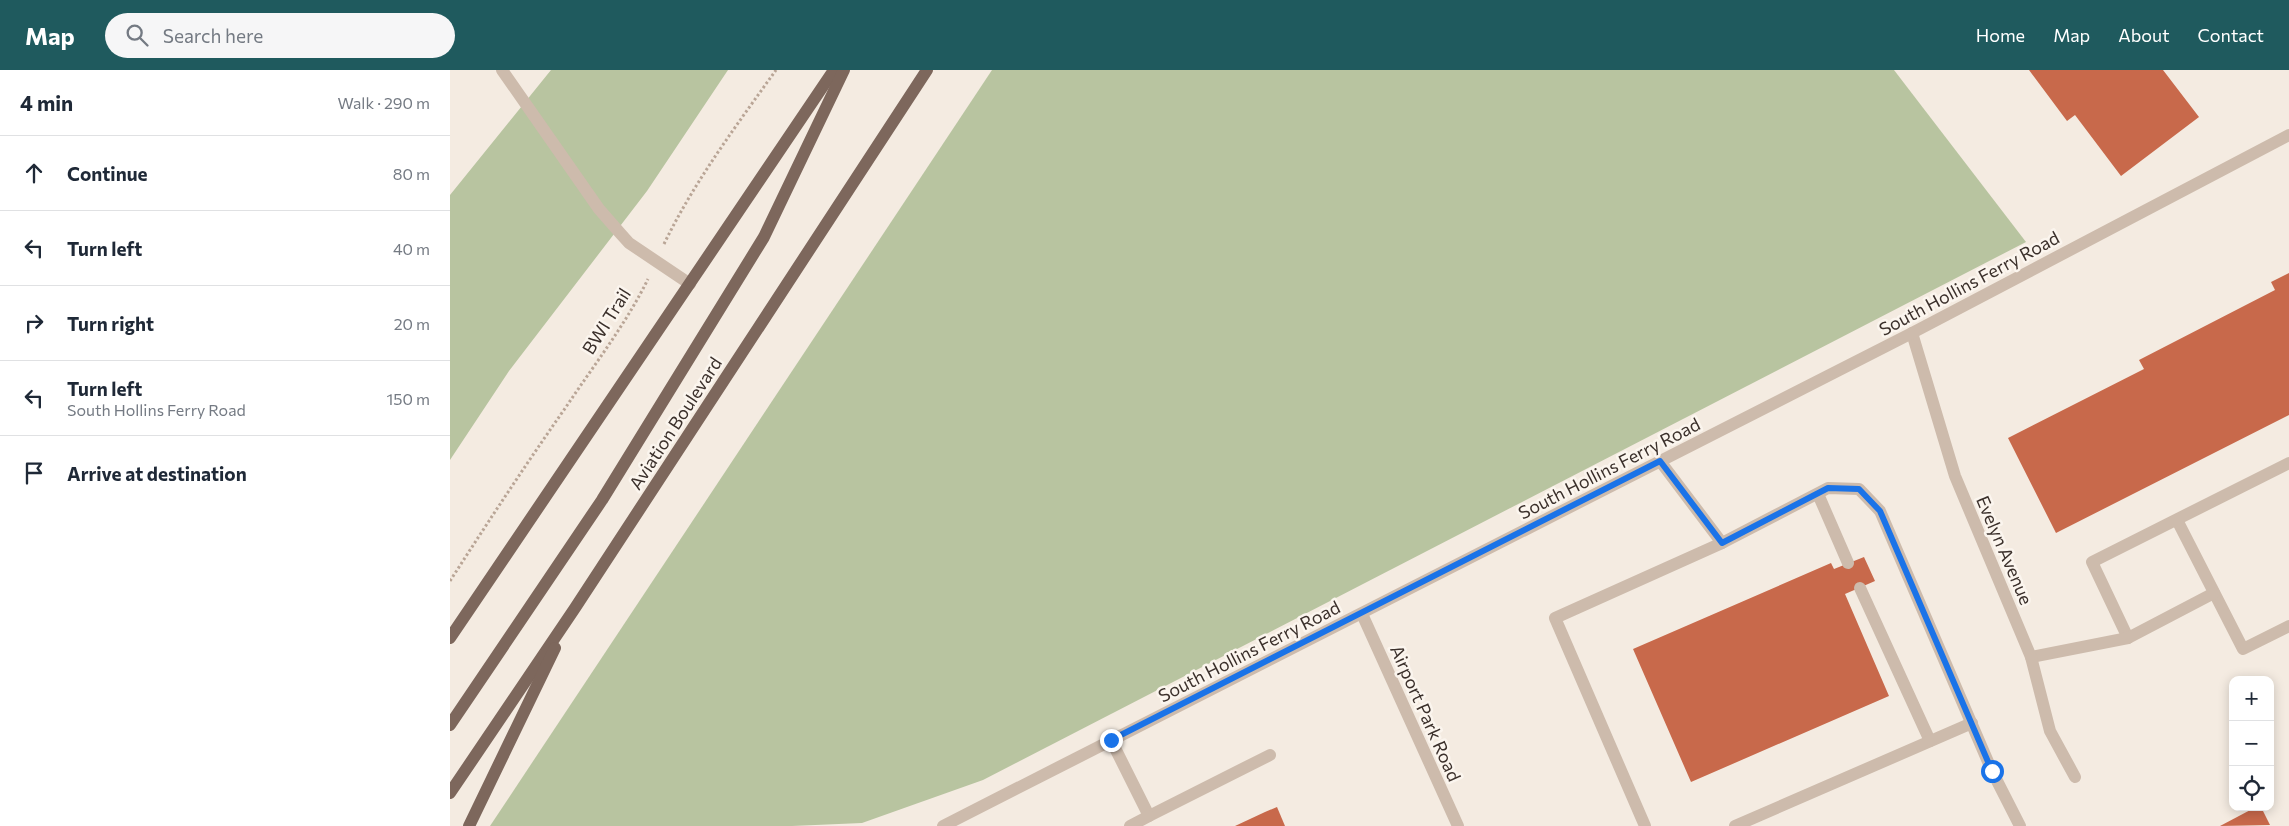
<!DOCTYPE html>
<html lang="en">
<head>
<meta charset="utf-8">
<style>
  body { margin:0; font-family:Commissioner,sans-serif; background:#f6f6f7; color:#1f2937 }
  .controls { position:absolute; right:15px; bottom:15px; display:grid; overflow:hidden; border-radius:10px; box-shadow:0 2px 12px #0003 }
  .controls button { width:45px; height:45px; display:grid; place-items:center; padding:0; border:0; border-bottom:1px solid #e0e1e3; background:#fff; color:#1f2937; font:25px sans-serif }
  .stop { position:absolute; width:15px; height:15px; margin:-11px; border:4px solid #1a73e8; border-radius:50%; background:#fff }
  .stop.end { background:#1a73e8; border-color:#fff; box-shadow:0 1px 5px #0008 }
  .list { margin:0; padding:0; list-style:none }
  h2 { display:flex; justify-content:space-between; align-items:center; height:65px; margin:0; padding:0 20px; font-size:21px }
  h2 small { font-size:16px; font-weight:400; color:#747a83 }
  .list li { display:grid; grid-template-columns:32px 1fr auto; gap:15px; align-items:center; box-sizing:border-box; height:75px; padding:0 20px; border-top:1px solid #e0e1e3 }
  .list b { display:block; font-size:19px; white-space:nowrap }
  .list p { margin:0; font-size:16px; white-space:nowrap; color:#747a83 }
  .list em { font-size:16px; font-style:normal; color:#747a83 }
  .icon { flex:none; width:28px; height:28px; fill:none; stroke:currentColor; stroke-width:2; stroke-linecap:round; stroke-linejoin:round }
  .map { position:relative; flex:none; width:1839px; height:756px; overflow:hidden }
  header { display:flex; align-items:center; gap:30px; box-sizing:border-box; height:70px; padding:0 25px; background:#1f5a5e; color:#fff }
  header strong { font-size:24px }
  nav { display:flex; gap:28px; margin-inline-start:auto; font-size:18px }
  .search { width:350px; height:45px; background:#f6f6f7; display:flex; align-items:center; gap:12px; box-sizing:border-box; padding:0 18px; border-radius:28px; color:#747a83; font-size:19px }
  main { display:flex }
  aside { flex:1; background:#fff }
  .map>svg:first-child { display:block }
  .green { fill:#b8c4a0 }
  .building { fill:#c8694b }
  .lines { fill:none; stroke-linecap:round; stroke-linejoin:round }
  .path { stroke:#b9a596; stroke-width:3; stroke-dasharray:2.5 2.5; stroke-linecap:butt }
  .lane { stroke:#cdbbac; stroke-width:12 }
  .street { stroke:#cdbbac; stroke-width:12 }
  .primary { stroke:#7d675c; stroke-width:12 }
  .route { stroke:#1a73e8; stroke-width:6 }
  .labels { text-anchor:middle; dominant-baseline:central; stroke-width:5; stroke-linejoin:round; paint-order:stroke }
  .street-label { font-size:18px; fill:#3b302b; stroke:#fbf5ee }
</style>
</head>
<body>
<header>
<strong>Map</strong>
<div class="search"><svg class="icon" aria-label="search" viewBox="0 0 24 24"><circle cx="10" cy="10" r="6"/><path d="M15 15l6 6"/></svg>Search here</div>
<nav><a>Home</a><a>Map</a><a>About</a><a>Contact</a></nav>
</header>
<main>
<aside>
<h2>4 min<small>Walk · 290 m</small></h2>
<ul class="list">
<li><svg class="icon" aria-label="ahead" viewBox="0 0 24 24"><path d="M12 20V5M6 11l6-6 6 6"/></svg><div><b>Continue</b></div><em>80 m</em></li>
<li><svg class="icon" aria-label="left" viewBox="0 0 24 24"><path d="M17 20v-9H6M10 6l-5 5 5 5"/></svg><div><b>Turn left</b></div><em>40 m</em></li>
<li><svg class="icon" aria-label="right" viewBox="0 0 24 24"><path d="M7 20v-9h11M14 6l5 5-5 5"/></svg><div><b>Turn right</b></div><em>20 m</em></li>
<li><svg class="icon" aria-label="left" viewBox="0 0 24 24"><path d="M17 20v-9H6M10 6l-5 5 5 5"/></svg><div><b>Turn left</b><p>South Hollins Ferry Road</p></div><em>150 m</em></li>
<li><svg class="icon" aria-label="arrive" viewBox="0 0 24 24"><path d="M6 21V4h12l-3 4 3 4H6"/></svg><div><b>Arrive at destination</b></div></li>
</ul>
</aside>
<div class="map">
<svg width="1839" height="756" viewBox="0 0 1839 756">
  <rect width="100%" height="100%" fill="#f4ebe1"/>
  <g class="green">
    <polygon points="101,0 278,0 197,121 59,301 0,390 0,125"/>
    <polygon points="542,0 1444,0 1576,172 533,710 412,753 342,756 40,756"/>
  </g>
  <g class="building">
    <polygon points="1579,0 1713,0 1749,47 1671,106 1625,45 1617,51"/>
    <polygon points="1839,203 1839,345 1606,463 1558,368 1694,299 1689,290 1825,220 1821,212"/>
    <polygon points="1414,487 1425,511 1395,524 1439,626 1241,712 1183,579 1381,493 1384,499"/>
    <polygon points="827,737 835,756 785,756 815,742"/>
    <polygon points="1806,737 1811,737 1820,755 1770,756"/>
  </g>
  <g class="lines">
    <g class="path">
      <path d="M214 174C244 112 286 56 326 0"/>
      <path d="M0 511C38 452 76 394 116 337 144 295 176 254 198 209"/>
    </g>
    <g class="lane">
      <polyline points="52,0 149,139 170,163 179,173 240,214"/>
      <polyline points="1210,391 1272,473 1378,418 1409,419 1430,441 1542,701 1570,756"/>
      <polyline points="1368,424 1398,493"/>
      <polyline points="1727,450 1793,579 1839,556"/>
      <polyline points="1410,518 1480,671"/>
      <polyline points="1678,568 1642,492 1839,393"/>
      <polyline points="1581,587 1678,568 1764,523"/>
      <polyline points="661,670 699,746 820,685"/>
      <polyline points="680,756 699,746"/>
      <polyline points="1195,756 1105,548 1272,473"/>
      <polyline points="1285,756 1522,653"/>
    </g>
    <g class="street">
      <polyline points="1462,263 1505,406 1581,587 1600,661 1625,707"/>
      <polyline points="912,544 1008,756"/>
      <polyline points="493,756 1462,263 1839,65"/>
    </g>
    <g class="primary">
      <polyline points="0,568 384,0"/>
      <polyline points="0,655 152,430 314,167 394,0"/>
      <polyline points="0,723 125,538 477,0"/>
      <polyline points="19,756 105,578"/>
    </g>
  </g>
  <g class="lines">
    <polyline class="route" points="661,670 1210,391 1272,473 1378,418 1409,419 1430,441 1542,701"/>
  </g>
  <g class="labels">
    <g class="street-label">
      <text transform="translate(1519 213) rotate(-28)">South Hollins Ferry Road</text>
      <text transform="translate(156 251) rotate(-58)">BWI Trail</text>
      <text transform="translate(225 353) rotate(-57)">Aviation Boulevard</text>
      <text transform="translate(1159 398) rotate(-27)">South Hollins Ferry Road</text>
      <text transform="translate(1555 480) rotate(67)">Evelyn Avenue</text>
      <text transform="translate(799 581) rotate(-27)">South Hollins Ferry Road</text>
      <text transform="translate(976 643) rotate(66)">Airport Park Road</text>
    </g>
  </g>
</svg>
<div class="controls">
<button>+</button>
<button>−</button>
<button><svg class="icon" aria-label="locate" viewBox="0 0 24 24"><circle cx="12" cy="12" r="6"/><path d="M12 2v4M12 18v4M2 12h4M18 12h4"/></svg></button>
</div>
<div class="stop" style="left:1542px;top:701px"></div>
<div class="stop end" style="left:661px;top:670px"></div>
</div>
</main>
</body>
</html>
